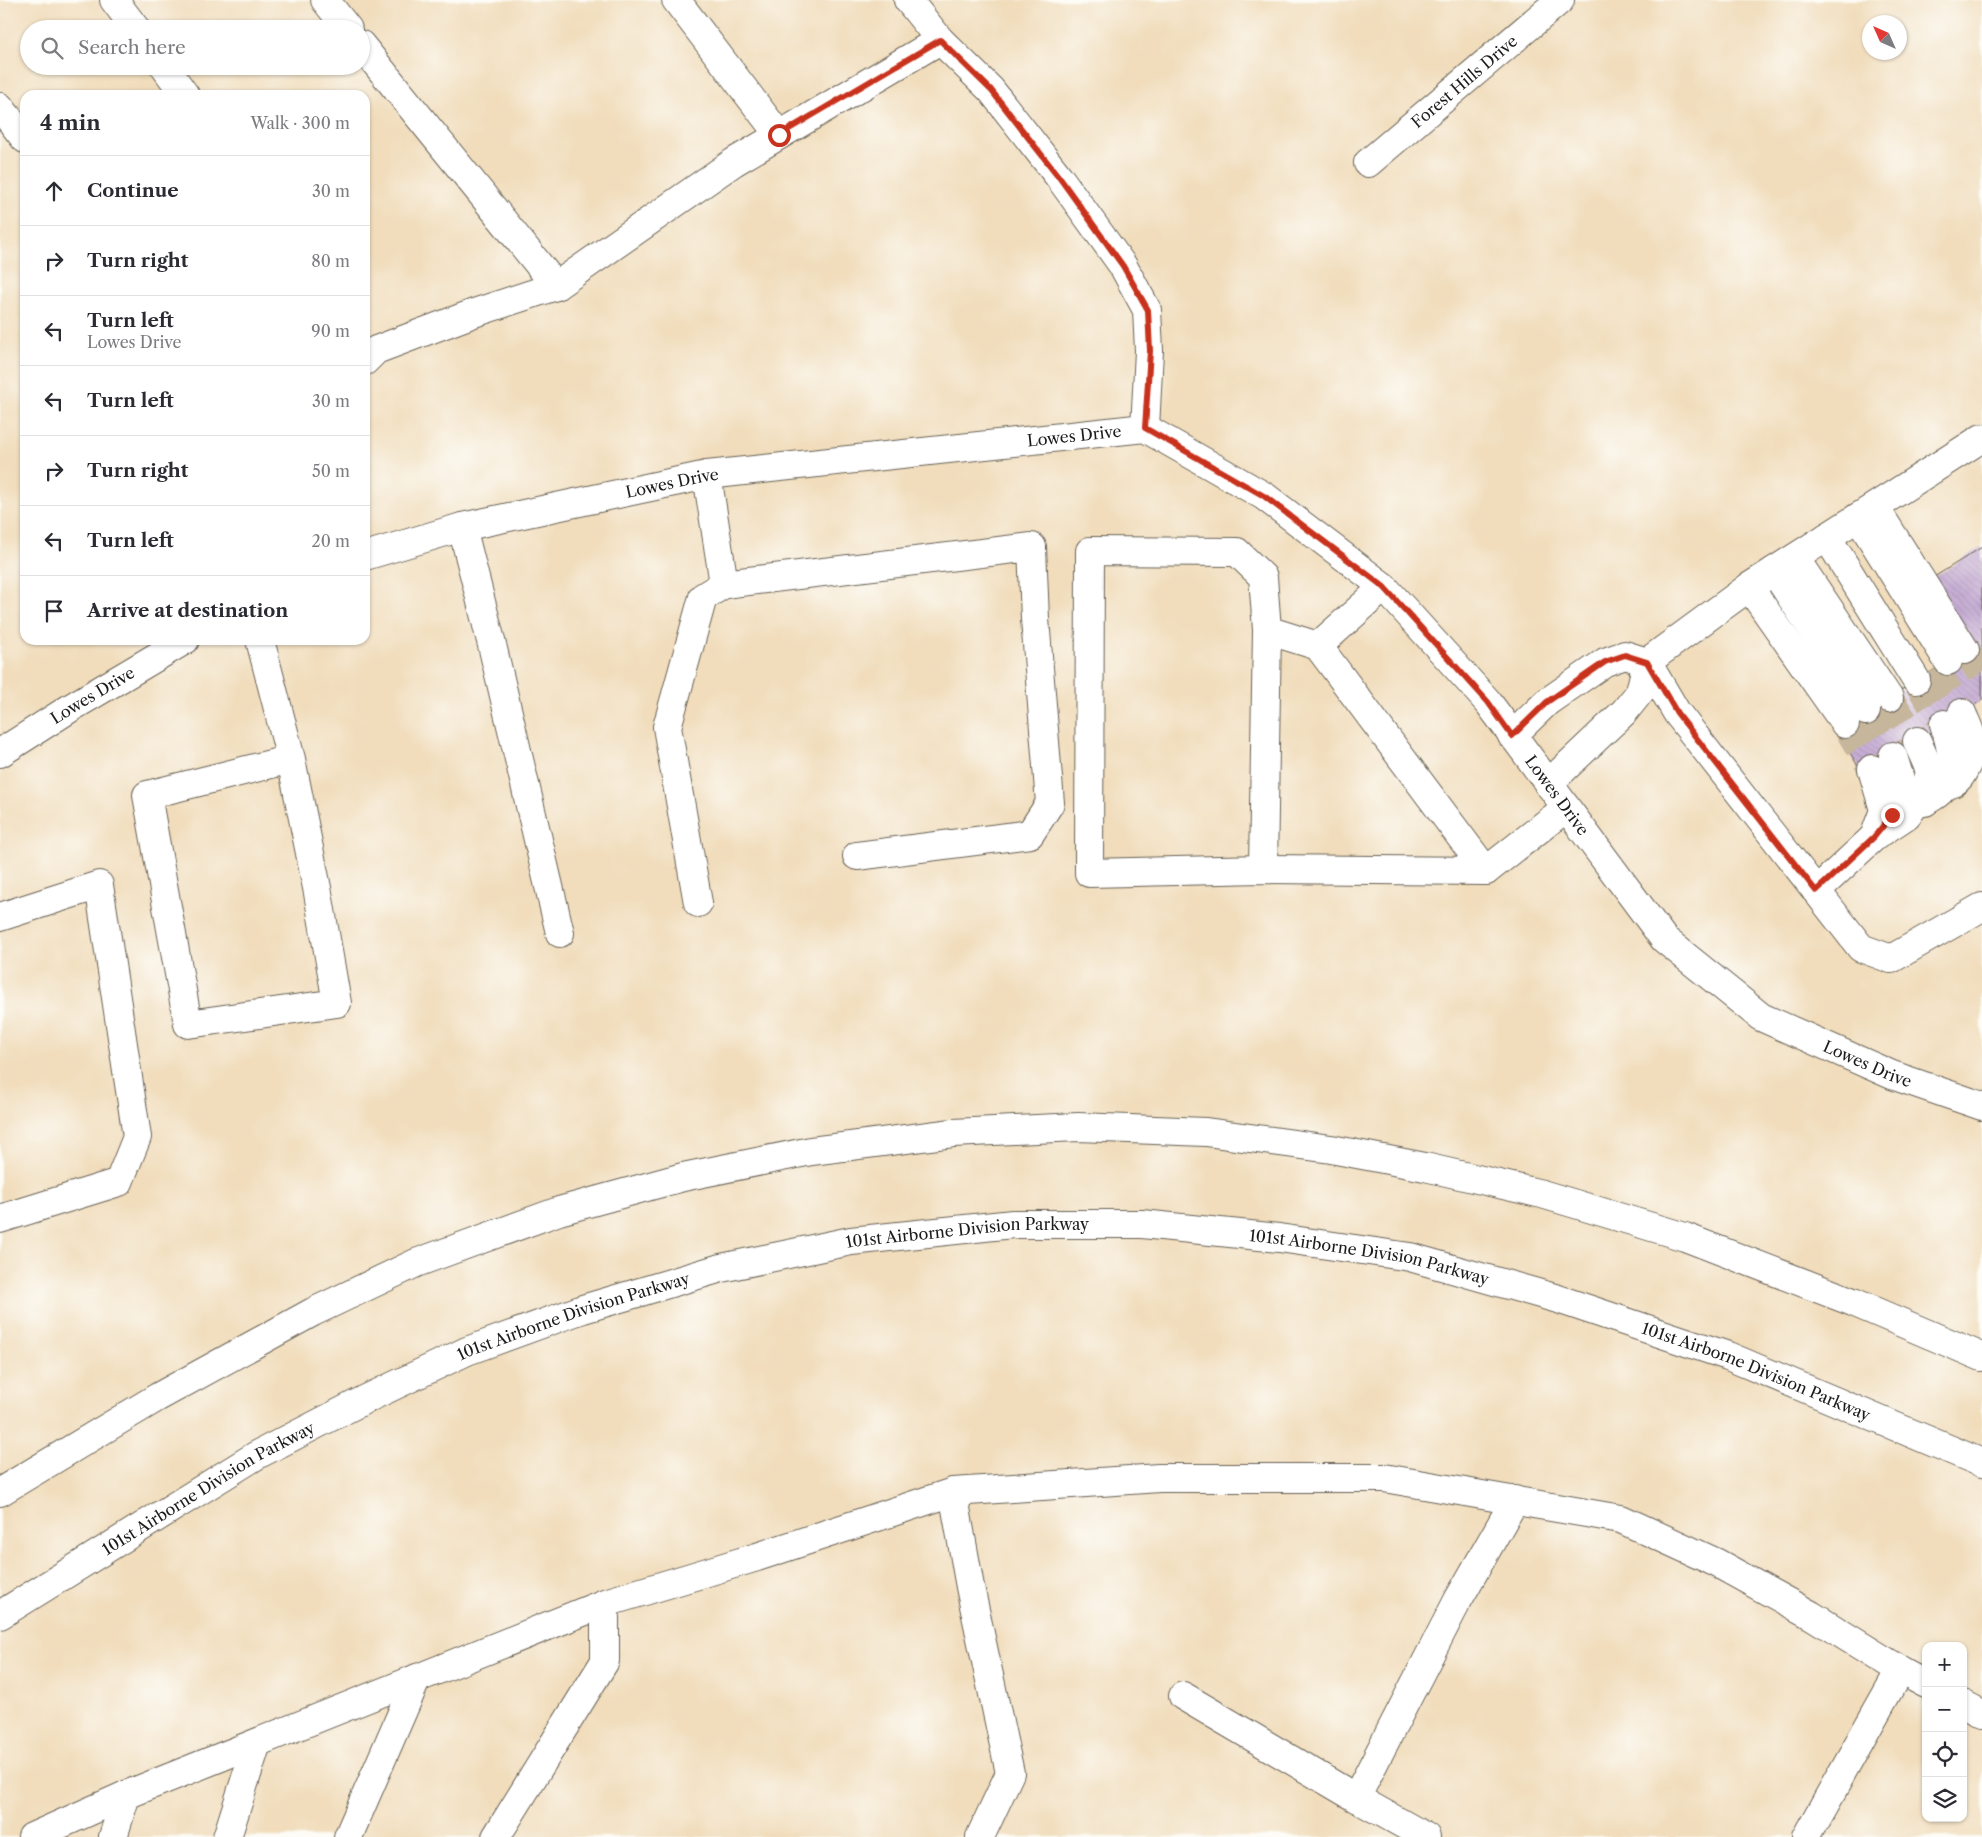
<!DOCTYPE html>
<html lang="en">
<head>
<meta charset="utf-8">
<style>
  body { margin:0; font-family:"Libre Caslon Text",serif; background:#f7f7f7; color:#2b2b33 }
  .controls { position:absolute; right:15px; bottom:15px; display:grid; overflow:hidden; border-radius:10px; box-shadow:0 1px 4px #0004 }
  .controls button { width:45px; height:45px; display:grid; place-items:center; padding:0; border:0; border-bottom:1px solid #e1e1e2; background:#fff; color:#2b2b33; font:25px sans-serif }
  .compass { position:absolute; left:1862px; top:15px; width:45px; height:45px; border-radius:50%; background:#fff; box-shadow:0 1px 4px #0004; rotate:315deg }
  .stop { position:absolute; width:15px; height:15px; margin:-11px; border:4px solid #c8321e; border-radius:50%; background:#fff }
  .stop.end { background:#c8321e; border-color:#fff; box-shadow:0 1px 5px #0008 }
  .list { margin:0; padding:0; list-style:none }
  h2 { display:flex; justify-content:space-between; align-items:center; height:65px; margin:0; padding:0 20px; font-size:21px }
  h2 small { font-size:16px; font-weight:400; color:#7c7c81 }
  .list li { display:grid; grid-template-columns:32px 1fr auto; gap:15px; align-items:center; box-sizing:border-box; height:70px; padding:0 20px; border-top:1px solid #e1e1e2 }
  .list b { display:block; font-size:19px; white-space:nowrap }
  .list p { margin:0; font-size:16px; white-space:nowrap; color:#7c7c81 }
  .list em { font-size:16px; font-style:normal; color:#7c7c81 }
  .icon { flex:none; width:28px; height:28px; fill:none; stroke:currentColor; stroke-width:2; stroke-linecap:round; stroke-linejoin:round }
  .map { position:relative; flex:none; width:1982px; height:1837px; overflow:hidden }
  .search { position:absolute; background:#fff; box-shadow:0 1px 4px #0004; left:20px; top:20px; width:350px; height:55px; display:flex; align-items:center; gap:12px; box-sizing:border-box; padding:0 18px; border-radius:28px; color:#7c7c81; font-size:19px }
  .panel { position:absolute; background:#fff; box-shadow:0 1px 4px #0004; left:20px; top:90px; width:350px; height:555px; border-radius:15px }
  .map>svg:first-child { display:block }
  .building { fill:url(#building-back-hatch) }
  .lines { fill:none; stroke-linecap:round; stroke-linejoin:round }
  .minor-tunnel { stroke:#c6b69c; stroke-width:28; stroke-dasharray:28 14; stroke-linecap:butt }
  .minor-casing { stroke:#676054; stroke-width:30 }
  .highway-casing { stroke:#676054; stroke-width:30 }
  .minor { stroke:#fff; stroke-width:28 }
  .highway { stroke:#fff; stroke-width:28 }
  .route { stroke:#c8321e; stroke-width:6 }
  .labels { text-anchor:middle; dominant-baseline:central; stroke-width:4; stroke-linejoin:round; paint-order:stroke }
  .street-label { font-size:16px; fill:#1c1c1c; stroke:#fdfcf7 }
</style>
</head>
<body>
<div class="map">
<svg width="1982" height="1837" viewBox="0 0 1982 1837">
  <defs>
    <pattern id="building-back-hatch" width="6" height="6" patternUnits="userSpaceOnUse" patternTransform="scale(1.25)"><rect width="6" height="6" fill="#c3a8d2"/><path d="M-1 5l2 2M0 0l6 6M5-1l2 2" fill="none" stroke="#a790b4"/></pattern>
  </defs>
  <rect width="100%" height="100%" fill="#fdfcf7"/>
  <filter id="ink" filterUnits="userSpaceOnUse"><feTurbulence type="fractalNoise" baseFrequency=".02" numOctaves="2"/><feDisplacementMap in="SourceGraphic" scale="10" xChannelSelector="R" yChannelSelector="G"/><feConvolveMatrix kernelMatrix="1 2 1 2 8 2 1 2 1" color-interpolation-filters="sRGB"/></filter>
  <filter id="wash" filterUnits="userSpaceOnUse"><feTurbulence type="fractalNoise" baseFrequency=".0096" numOctaves="4" result="noise"/><feDisplacementMap in="SourceGraphic" scale="20" xChannelSelector="R" yChannelSelector="G"/><feGaussianBlur stdDeviation="1.12" result="paint"/><feColorMatrix in="noise" values="0 0 0 0 0 0 0 0 0 0 0 0 0 0 0 0 0 1.4 0 .05"/><feComposite in="paint" operator="in"/></filter>
  <g filter="url(#wash)">
    <rect width="100%" height="100%" fill="#f1ddbc"/>
    <g id="blocks">
      <polygon class="building" points="1982,547 1982,700 1863,775 1837,730 1948,661 1934,577"/>
    </g>
  </g>
  <g filter="url(#ink)">
    <use href="#blocks" fill-opacity="0" stroke="#676054" stroke-width="1"/>
    <g class="lines">
      <g class="minor-tunnel">
        <polyline points="1965,650 1982,675"/>
        <polyline points="1935,669 1962,713"/>
        <polyline points="1916,680 1944,724"/>
        <polyline points="1889,698 1917,741"/>
        <polyline points="1866,711 1893,756"/>
        <polyline points="1845,724 1872,769"/>
      </g>
      <g class="minor-casing">
        <g id="minor">
          <polyline points="114,0 136,29"/>
          <polyline points="325,0 348,29"/>
          <polyline points="676,0 779,135"/>
          <polyline points="908,0 940,40"/>
          <polyline points="361,45 556,286"/>
          <polyline points="164,66 185,95"/>
          <polyline points="0,107 25,139"/>
          <path id="s1" d="M1368 163 1560 0"/>
          <polyline points="365,361 376,350 474,313 556,286 734,162 940,40 991,90 1059,177 1123,266 1147,310 1149,351 1145,428"/>
          <polyline points="707,475 724,584 1032,547 1035,619 1050,803 1030,834 857,856"/>
          <polyline points="1875,507 1965,650"/>
          <polyline points="1858,517 1948,661"/>
          <polyline points="462,527 493,649 560,933"/>
          <polyline points="1827,537 1916,680"/>
          <path id="s2" d="M365 556 462 527 707 475 1145 428 1264 496 1384 587 1488 702 1664 939 1761 1017 1892 1075 1982 1106"/>
          <polyline points="1795,558 1889,698"/>
          <polyline points="1774,571 1866,711"/>
          <polyline points="1384,587 1318,646 1486,871 1566,808"/>
          <polyline points="1749,587 1845,724"/>
          <polyline points="260,640 291,759 318,893 337,1003 188,1024 147,795 291,759"/>
          <polyline points="1318,646 1267,630 1263,577 1237,552 1090,551 1089,873 1263,869 1486,871"/>
          <polyline points="1512,736 1547,702 1605,662 1625,655 1647,662 1677,713 1861,948 1891,959 1982,907"/>
          <path id="s3" d="M0 753 72 707 185 640"/>
          <polyline points="1548,784 1624,712 1640,692 1647,662 1749,587 1982,438"/>
          <path d="M1951 784C1960 779 1962 774 1966 766 1979 743 1971 735 1962 713"/>
          <path d="M1925 802C1930 798 1940 794 1943 788 1958 767 1951 746 1944 724"/>
          <polyline points="1887,821 1904,792 1893,756"/>
          <polyline points="1874,837 1907,815 1925,793 1930,771 1917,741"/>
          <polyline points="1263,869 1267,630"/>
          <polyline points="1816,891 1874,837 1884,810 1872,769"/>
          <polyline points="698,903 667,727 703,597 724,584"/>
          <polyline points="0,917 99,885 137,1137 119,1182 0,1219"/>
          <polyline points="953,1492 1159,1478 1384,1478 1621,1519 1717,1563 1811,1615 1900,1670 1806,1837"/>
          <polyline points="605,1603 757,1557 953,1492 970,1587 1010,1773 980,1837"/>
          <polyline points="1900,1670 1926,1684"/>
          <polyline points="1183,1696 1356,1798 1426,1837"/>
          <polyline points="1963,1704 1982,1714"/>
          <polyline points="1356,1798 1458,1600 1515,1500"/>
          <polyline points="32,1837 126,1795 605,1603 605,1661 496,1837"/>
          <polyline points="113,1837 126,1795"/>
          <polyline points="227,1837 257,1743"/>
          <polyline points="348,1837 417,1678"/>
        </g>
      </g>
      <g class="highway-casing">
        <g id="highway">
          <polyline points="0,1492 158,1397 313,1312 416,1263 559,1211 683,1177 811,1151 953,1133 1078,1127 1206,1132 1331,1149 1425,1167 1542,1194 1685,1237 1853,1302 1982,1357"/>
          <path id="s4" d="M0 1615 257 1455 364 1400 467 1351 583 1309 721 1268 851 1241 1013 1224H1142L1279 1238 1410 1257 1558 1299 1728 1356 1982 1463"/>
        </g>
      </g>
      <use href="#minor" class="minor"/>
      <use href="#highway" class="highway"/>
    </g>
  </g>
  <g class="lines" filter="url(#ink)">
    <polyline class="route" points="779,135 940,40 991,90 1059,177 1123,266 1148,310 1150,351 1145,428 1264,496 1384,587 1488,702 1512,736 1547,702 1605,662 1625,655 1647,662 1677,713 1816,891 1874,837 1892,815"/>
  </g>
  <g class="labels">
    <g class="street-label">
      <text stroke="none"><textPath href="#s1" startOffset="126">Forest Hills Drive</textPath></text>
      <text stroke="none"><textPath href="#s2" startOffset="721">Lowes Drive</textPath></text>
      <text stroke="none"><textPath href="#s2" startOffset="316">Lowes Drive</textPath></text>
      <text stroke="none"><textPath href="#s3" startOffset="109">Lowes Drive</textPath></text>
      <text stroke="none"><textPath href="#s2" startOffset="1351">Lowes Drive</textPath></text>
      <text stroke="none"><textPath href="#s2" startOffset="1771">Lowes Drive</textPath></text>
      <text stroke="none"><textPath href="#s4" startOffset="1054">101st Airborne Division Parkway</textPath></text>
      <text stroke="none"><textPath href="#s4" startOffset="1459">101st Airborne Division Parkway</textPath></text>
      <text stroke="none"><textPath href="#s4" startOffset="649">101st Airborne Division Parkway</textPath></text>
      <text stroke="none"><textPath href="#s4" startOffset="1864">101st Airborne Division Parkway</textPath></text>
      <text stroke="none"><textPath href="#s4" startOffset="244">101st Airborne Division Parkway</textPath></text>
    </g>
  </g>
</svg>
<div class="controls">
<button>+</button>
<button>−</button>
<button><svg class="icon" aria-label="locate" viewBox="0 0 24 24"><circle cx="12" cy="12" r="6"/><path d="M12 2v4M12 18v4M2 12h4M18 12h4"/></svg></button>
<button><svg class="icon" aria-label="layers" viewBox="0 0 24 24"><path d="M12 4l9 5-9 5-9-5zM3 14l9 5 9-5"/></svg></button>
</div>
<svg class="compass" viewBox="-18 -18 36 36"><path d="M0-13l5 13h-10z" fill="#e53935"/><path d="M0 13l5-13h-10z" fill="#7c7c81"/></svg>
<div class="stop" style="left:779px;top:135px"></div>
<div class="stop end" style="left:1892px;top:815px"></div>
<div class="search"><svg class="icon" aria-label="search" viewBox="0 0 24 24"><circle cx="10" cy="10" r="6"/><path d="M15 15l6 6"/></svg>Search here</div>
<section class="panel">
<h2>4 min<small>Walk · 300 m</small></h2>
<ul class="list">
<li><svg class="icon" aria-label="ahead" viewBox="0 0 24 24"><path d="M12 20V5M6 11l6-6 6 6"/></svg><div><b>Continue</b></div><em>30 m</em></li>
<li><svg class="icon" aria-label="right" viewBox="0 0 24 24"><path d="M7 20v-9h11M14 6l5 5-5 5"/></svg><div><b>Turn right</b></div><em>80 m</em></li>
<li><svg class="icon" aria-label="left" viewBox="0 0 24 24"><path d="M17 20v-9H6M10 6l-5 5 5 5"/></svg><div><b>Turn left</b><p>Lowes Drive</p></div><em>90 m</em></li>
<li><svg class="icon" aria-label="left" viewBox="0 0 24 24"><path d="M17 20v-9H6M10 6l-5 5 5 5"/></svg><div><b>Turn left</b></div><em>30 m</em></li>
<li><svg class="icon" aria-label="right" viewBox="0 0 24 24"><path d="M7 20v-9h11M14 6l5 5-5 5"/></svg><div><b>Turn right</b></div><em>50 m</em></li>
<li><svg class="icon" aria-label="left" viewBox="0 0 24 24"><path d="M17 20v-9H6M10 6l-5 5 5 5"/></svg><div><b>Turn left</b></div><em>20 m</em></li>
<li><svg class="icon" aria-label="arrive" viewBox="0 0 24 24"><path d="M6 21V4h12l-3 4 3 4H6"/></svg><div><b>Arrive at destination</b></div></li>
</ul>
</section>
</div>
</body>
</html>
